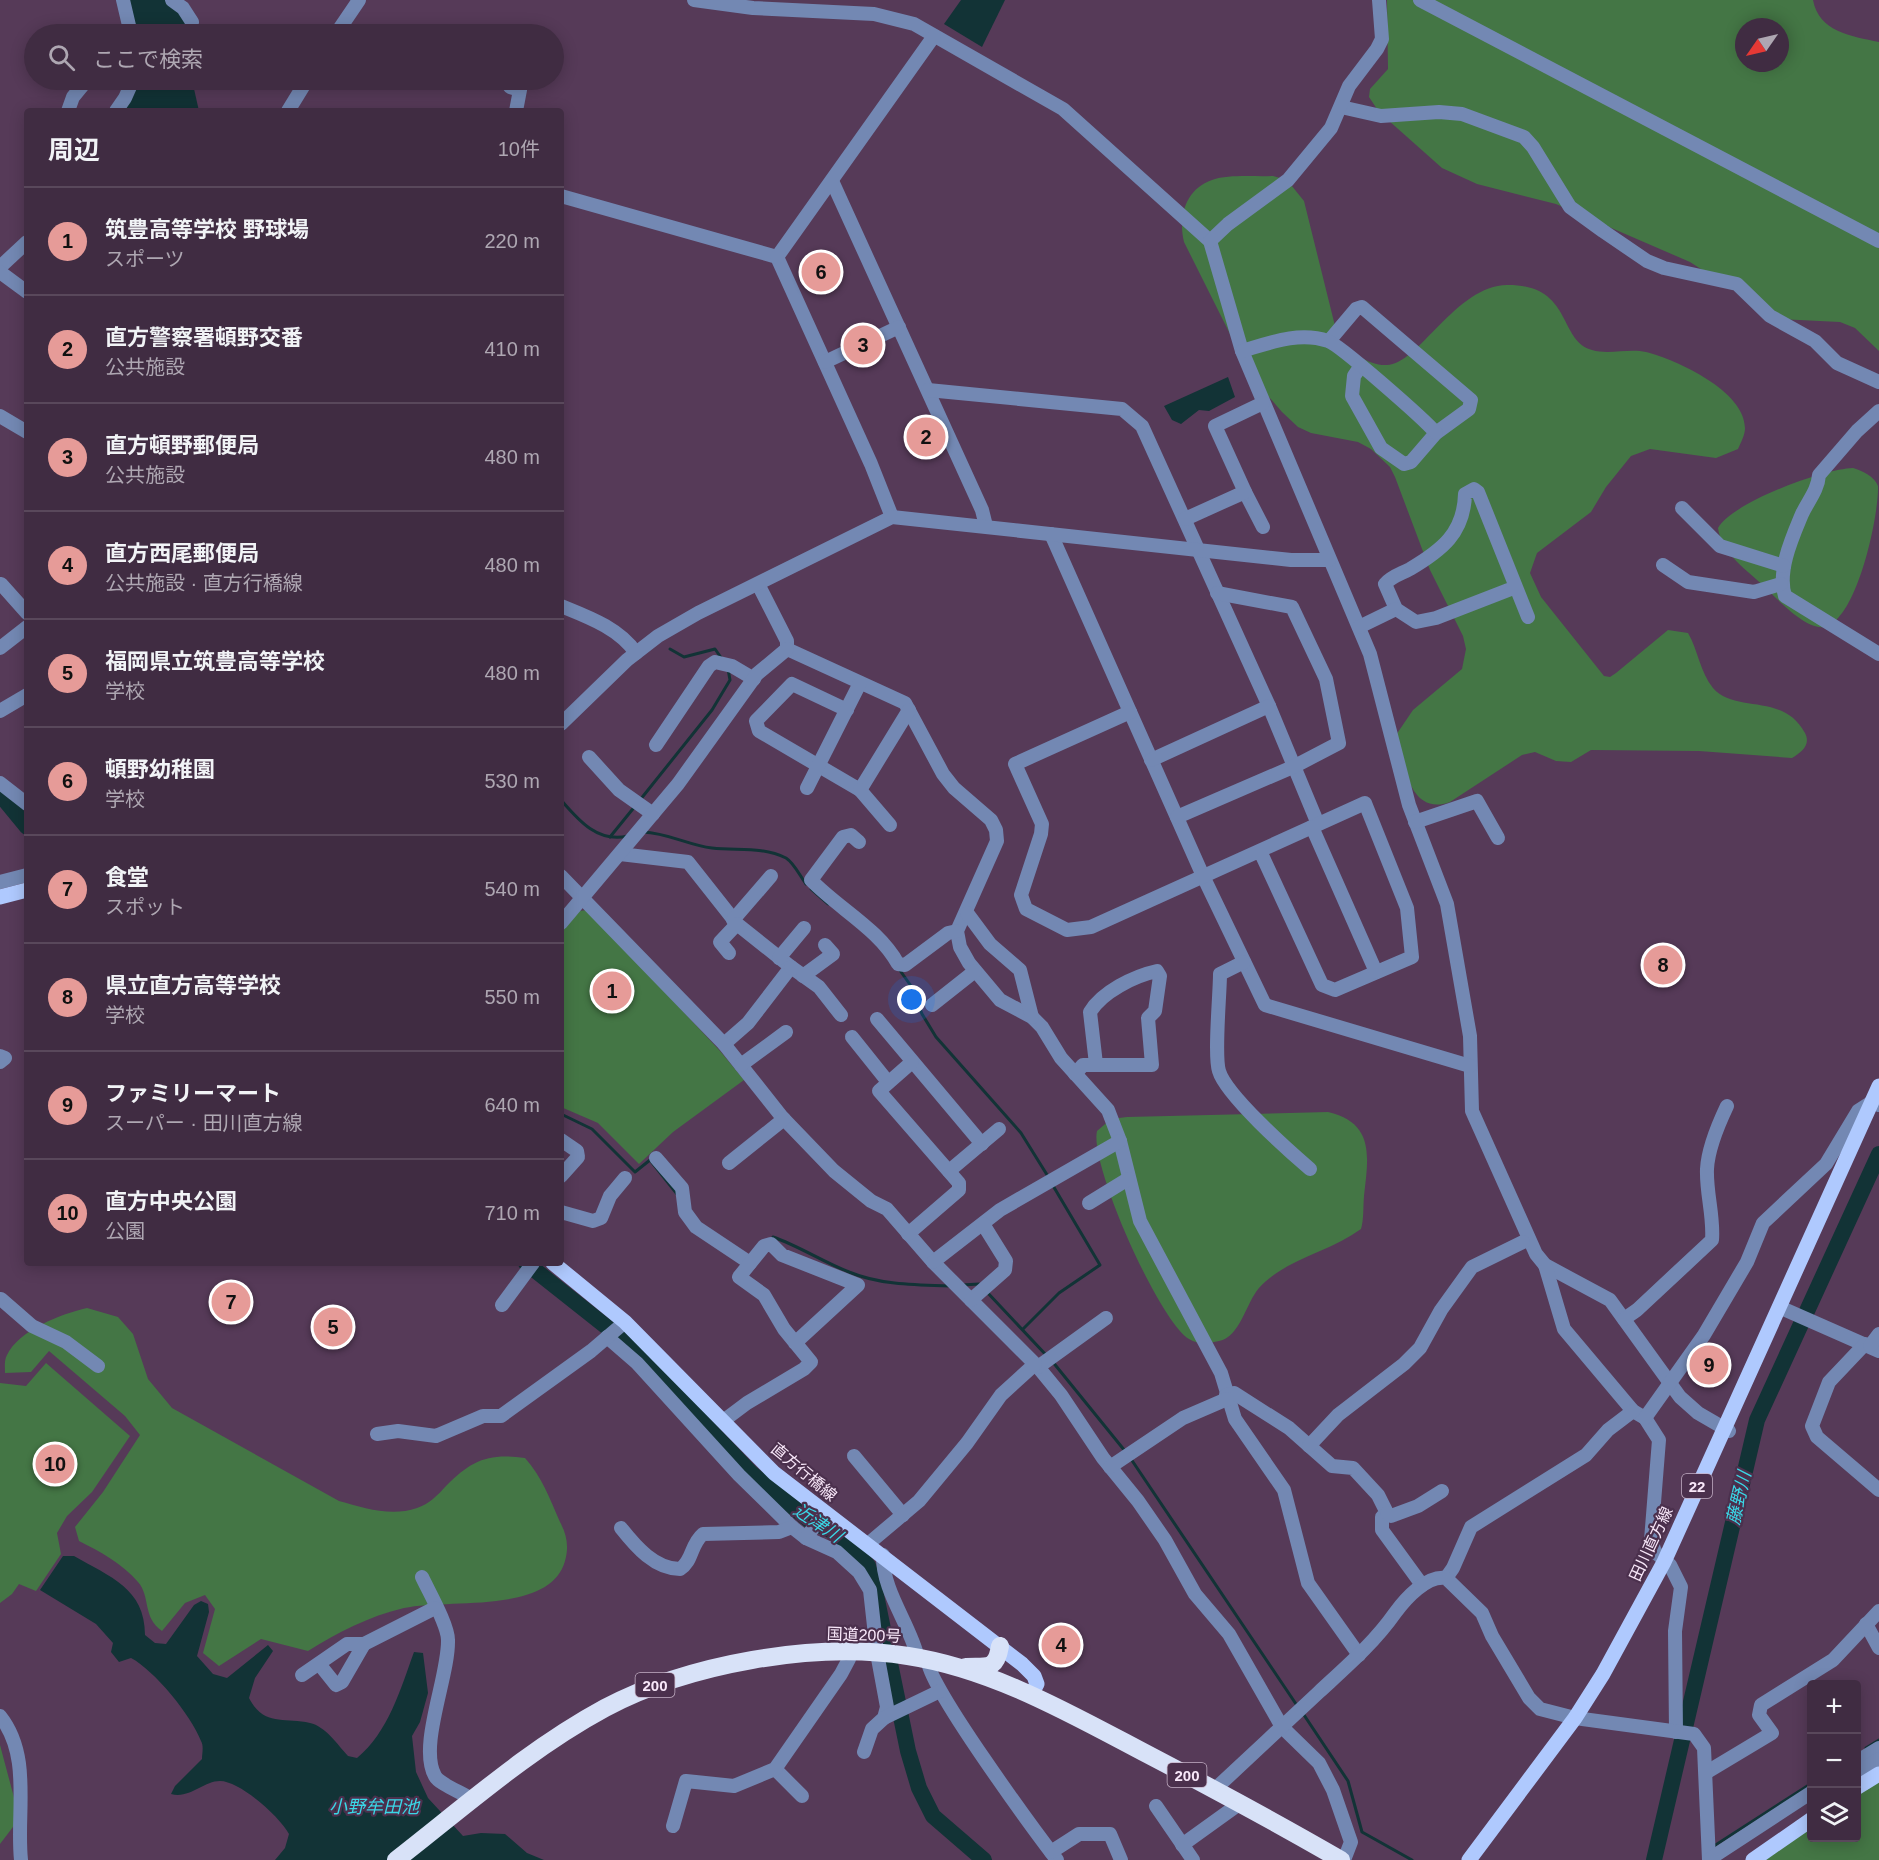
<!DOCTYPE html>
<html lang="ja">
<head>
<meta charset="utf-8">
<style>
  body { margin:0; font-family:Helvetica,"Noto Sans JP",sans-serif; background:#473449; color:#f1f3f6 }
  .controls { position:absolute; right:18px; bottom:18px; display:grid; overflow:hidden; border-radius:6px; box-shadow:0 3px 15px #0003 }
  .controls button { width:54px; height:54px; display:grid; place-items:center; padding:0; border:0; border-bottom:2px solid #59485b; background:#402c42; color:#f1f3f6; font:30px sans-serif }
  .compass { position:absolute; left:1735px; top:18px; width:54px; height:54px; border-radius:50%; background:#402c42; box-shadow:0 3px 15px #0003; rotate:236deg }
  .you { position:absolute; left:912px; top:1000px; width:21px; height:21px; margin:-15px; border:4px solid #fff; border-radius:50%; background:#1a73e8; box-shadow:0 0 0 9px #1a73e833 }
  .badge { display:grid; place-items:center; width:39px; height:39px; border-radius:50%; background:#e69b98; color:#111; font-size:20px; font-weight:700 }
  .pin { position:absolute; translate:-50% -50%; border:3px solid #fff; box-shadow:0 2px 6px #0006 }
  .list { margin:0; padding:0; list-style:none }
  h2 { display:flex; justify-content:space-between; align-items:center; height:78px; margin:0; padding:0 24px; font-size:26px }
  h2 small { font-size:20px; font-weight:400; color:#aea7b2 }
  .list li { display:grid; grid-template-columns:39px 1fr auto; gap:18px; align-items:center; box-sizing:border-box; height:108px; padding:0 24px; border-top:2px solid #59485b }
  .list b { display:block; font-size:22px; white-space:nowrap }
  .list p { margin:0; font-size:20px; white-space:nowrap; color:#aea7b2 }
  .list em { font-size:20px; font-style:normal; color:#aea7b2 }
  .icon { flex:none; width:33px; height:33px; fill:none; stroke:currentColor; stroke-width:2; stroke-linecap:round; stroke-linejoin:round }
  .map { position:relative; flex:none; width:1879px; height:1860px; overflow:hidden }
  .search { position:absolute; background:#402c42; box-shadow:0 3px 15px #0003; left:24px; top:24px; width:540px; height:66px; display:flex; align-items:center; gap:15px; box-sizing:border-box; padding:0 21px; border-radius:33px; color:#aea7b2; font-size:22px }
  .panel { position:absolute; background:#402c42; box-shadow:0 3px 15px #0003; left:24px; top:108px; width:540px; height:1158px; border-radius:6px }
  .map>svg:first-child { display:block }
  .green { fill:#447645; fill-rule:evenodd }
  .water { fill:#123336 }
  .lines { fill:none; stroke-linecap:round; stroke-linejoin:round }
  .stream { stroke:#123336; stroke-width:3 }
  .river { stroke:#123336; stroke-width:16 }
  .minor { stroke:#7388b3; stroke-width:14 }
  .major { stroke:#afc9fe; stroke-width:15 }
  .highway { stroke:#d8e2f8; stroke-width:18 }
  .labels { text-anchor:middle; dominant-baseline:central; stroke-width:4.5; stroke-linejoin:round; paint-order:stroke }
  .shield { fill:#4b304d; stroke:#c4b0c5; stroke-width:1.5 }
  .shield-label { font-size:15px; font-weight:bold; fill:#f8e7f9 }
  .street-label { font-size:16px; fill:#f8e7f9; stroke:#4b304d }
  .water-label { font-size:18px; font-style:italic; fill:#3ad8e7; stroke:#4b304d }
</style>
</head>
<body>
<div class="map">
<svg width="1879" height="1860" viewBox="0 0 1879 1860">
  <rect width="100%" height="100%" fill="#563a58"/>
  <g class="green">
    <path d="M1387 0H1813C1819 32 1851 36 1879 42V351L1855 328 1840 322 1779 319 1690 262 1556 204 1477 184 1442 168 1379 112 1369 97 1370 89 1388 69ZM1744 27H1780V63H1744Z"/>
    <path d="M1273 176 1287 180 1304 201 1339 342C1352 352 1369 366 1387 365 1418 365 1457 284 1508 285 1573 285 1558 341 1592 350 1609 355 1629 348 1646 352 1677 360 1745 391 1745 428 1745 435 1741 442 1738 449L1716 458 1650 449 1631 456 1606 487 1591 512 1537 553 1530 573 1541 597 1604 676 1610 677 1616 673 1668 630 1688 633C1698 650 1700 672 1713 688 1735 714 1783 692 1805 733 1811 745 1802 752 1792 758L1699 751 1591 750 1571 762 1556 761 1535 752 1522 755 1450 802C1409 817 1403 762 1396 735L1413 710 1462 669 1466 649 1463 636 1430 570 1395 477 1390 467 1371 449 1358 442 1311 433 1298 427 1282 412 1263 390 1240 354 1184 242C1178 218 1185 189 1212 180 1230 174 1254 177 1273 176Z"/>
    <path d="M1853 468C1863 471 1874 476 1878 486 1879 515 1857 621 1824 627 1806 630 1777 599 1765 587 1748 571 1721 553 1718 528 1733 502 1823 469 1853 468Z"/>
    <polygon points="588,910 720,1051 744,1080 673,1132 639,1164 598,1123 561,1107 561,931 579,911"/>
    <path d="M1328 1112C1376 1123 1368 1159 1364 1196 1363 1207 1364 1219 1361 1229 1330 1252 1285 1259 1259 1288 1246 1303 1240 1337 1219 1341 1209 1343 1199 1345 1189 1339 1159 1321 1089 1164 1097 1131L1111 1119 1127 1117Z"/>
    <path d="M87 1308 118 1317 133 1334 148 1379 172 1408 339 1501C364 1508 391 1517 417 1508 429 1504 438 1495 446 1486 472 1460 488 1453 525 1458 542 1477 550 1499 560 1522 567 1535 569 1547 565 1561 550 1615 448 1598 404 1608 369 1616 337 1633 308 1651L261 1639 219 1666 203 1653 215 1609 205 1595 185 1603 162 1631C142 1617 151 1597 138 1582 123 1564 99 1551 79 1541L75 1527 103 1492 140 1435 125 1416 49 1351 31 1372 5 1373C5 1368 4 1360 7 1355 19 1330 61 1314 87 1308Z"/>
    <polygon points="46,1363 130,1436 92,1492 67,1516 57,1533 61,1554 36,1591 19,1584 12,1594 0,1603 0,1383 26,1386"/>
    <polygon points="0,1745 16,1805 16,1823 0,1844"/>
    <polygon points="1879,1781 1879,1860 1765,1860 1811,1828 1812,1838 1856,1838 1857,1796"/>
  </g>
  <g class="water">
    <polygon points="129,0 169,0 186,20 187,34 138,34"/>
    <polygon points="961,0 1005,0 982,47 944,24"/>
    <polygon points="141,80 192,80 199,111 123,111"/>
    <polygon points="1228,377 1235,397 1209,411 1199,410 1181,424 1172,420 1164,406"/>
    <path d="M63 1556H74C110 1577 145 1588 145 1635L155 1643 166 1644 194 1605 201 1601 208 1604 209 1612 197 1656 213 1674 227 1678 268 1645 273 1651 255 1678 249 1698C264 1727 284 1717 310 1723 325 1726 338 1745 348 1756L357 1758C388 1733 401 1688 414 1652L423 1653 428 1693 420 1722 412 1736 416 1772 428 1798 463 1836 481 1833 505 1834 527 1853 544 1860H275L285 1848 289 1834C280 1817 240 1781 220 1781 203 1781 190 1799 171 1794L175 1786 202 1759C202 1754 204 1746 201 1741 191 1715 154 1670 131 1658L119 1662 111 1652 113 1643 96 1624 40 1590Z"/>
  </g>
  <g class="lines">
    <g class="stream">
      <polyline points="670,649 684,657 715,649 722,659"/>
      <path d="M561 800C579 821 598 843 628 836"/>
      <polyline points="640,800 712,710 730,680 728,669"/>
      <path d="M643 832C668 833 688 845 712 848 737 851 762 846 786 858 794 863 800 876 806 884"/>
      <polyline points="610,837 636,805"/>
      <polyline points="811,889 828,904"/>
      <polyline points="899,969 911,986 922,1014 936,1037 1021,1133 1049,1178"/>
      <polyline points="561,1114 592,1129 635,1172 650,1160 677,1194"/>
      <path d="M773 1237C799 1246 823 1262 849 1272 880 1285 916 1285 950 1286"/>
      <polyline points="962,1285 979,1284 982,1286"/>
      <polyline points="986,1291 1047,1356"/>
      <polyline points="1023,1329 1059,1293 1100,1265 1052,1184"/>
      <polyline points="1052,1361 1125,1451"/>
      <polyline points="1131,1459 1298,1707"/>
      <polyline points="1302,1712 1348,1781 1362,1832 1412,1860"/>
      <polyline points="1866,1748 1879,1740"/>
      <polyline points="1714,1846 1812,1783"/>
    </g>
    <g class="river">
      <polyline points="0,794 27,827"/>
      <polyline points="526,1263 627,1343 751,1473 809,1520 834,1532 857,1551 868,1566 874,1585 908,1751 919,1788 933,1816 984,1860"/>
      <polyline points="1654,1860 1757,1420 1879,1154"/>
    </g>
    <g class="minor">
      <polyline points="123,0 131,34"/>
      <polyline points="172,0 183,8 192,22"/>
      <polyline points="694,0 753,8 874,14 914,24 1063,109 1210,241 1242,351 1370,654 1409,805 1447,904 1470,1036 1472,1111 1536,1254 1545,1265 1610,1300 1680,1397 1698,1413 1729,1431"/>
      <polyline points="1420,0 1879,241"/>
      <polyline points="336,34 359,0"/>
      <polyline points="510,87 520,90 516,111"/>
      <polyline points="1341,107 1381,116 1439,112 1462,114 1524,137 1533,147 1570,207 1603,231 1647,261 1664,268 1737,284 1770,316 1815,341 1837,363 1879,382"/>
      <polyline points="68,111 73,97 87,80"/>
      <polyline points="116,111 125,98 133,80"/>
      <polyline points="288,111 307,80"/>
      <polyline points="832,181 982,510 986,526"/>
      <polyline points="561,196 777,257 871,464 892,517"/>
      <polyline points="1210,241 1228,224 1288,180 1331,128 1349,86 1377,49 1382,39 1379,0"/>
      <polyline points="777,257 934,36"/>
      <polyline points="0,267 27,242"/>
      <polyline points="0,272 27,292"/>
      <polyline points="1329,341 1356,309 1362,307 1471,400 1469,409 1436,433 1411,462 1404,464 1381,448 1352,396 1354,376 1360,367"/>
      <path d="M1242 351C1269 343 1299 331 1328 341 1340 345 1424 419 1436 433"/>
      <polyline points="825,362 899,327"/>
      <polyline points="928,390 1122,409 1142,426 1269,706 1318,824"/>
      <path d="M1879 411 1857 431 1819 475C1818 490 1808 501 1802 514 1792 538 1777 571 1785 596L1879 654"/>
      <polyline points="0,416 27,432"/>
      <polyline points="1245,492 1263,527"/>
      <polyline points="1682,508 1720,546 1784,566"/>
      <polyline points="1185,519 1245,492 1215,426 1263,403"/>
      <polyline points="1051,534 1203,876 1265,1005 1470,1066"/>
      <polyline points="1663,565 1688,582 1754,592 1781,584"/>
      <polyline points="1,584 27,613"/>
      <polyline points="758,584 787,641 787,649"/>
      <path d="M1516 587 1436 618 1416 622 1396 609 1385 584C1392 576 1401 574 1410 569 1442 550 1464 533 1465 494L1474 489 1478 492 1528 617"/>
      <path d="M561 606C588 617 619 628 636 653"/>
      <polyline points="1359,627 1396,609"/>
      <polyline points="0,648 27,627"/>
      <polyline points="787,649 905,703 943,774 954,788 991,820 996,830 997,841 957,931 960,947 969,963 1000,1000 1032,1017 1042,1027 1061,1058 1108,1110 1120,1141 1140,1221 1221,1373 1235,1419 1284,1490 1308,1583 1359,1655"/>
      <polyline points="847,710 792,684 756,721 759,731 860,790 909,710"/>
      <polyline points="0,711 27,695"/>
      <polyline points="1130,712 1015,764 1042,824 1041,834 1021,895 1026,909 1067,930 1091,927 1365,803 1407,908 1412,957 1335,990 1322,985 1260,851"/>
      <polyline points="561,724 627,660 658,636 698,613 892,517 1291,560 1329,560"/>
      <polyline points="656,745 709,666 715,662 732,666 754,679"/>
      <polyline points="589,757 619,790 653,814"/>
      <polyline points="1151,760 1269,706"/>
      <polyline points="0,783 27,804"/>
      <polyline points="807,788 860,683"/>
      <polyline points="860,790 890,825"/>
      <polyline points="1177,817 1295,766 1339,743 1326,679 1292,607 1217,593"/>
      <polyline points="1415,822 1477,801 1498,838"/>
      <polyline points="1312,827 1376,972"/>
      <path d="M859 842 851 835 843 837 811 880C839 909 879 929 898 964L905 965 948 933 957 931"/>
      <polyline points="620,854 688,862 737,924 791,967 748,1023 724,1044"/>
      <polyline points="561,876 724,1044 782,1117 834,1171 871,1201 887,1209 933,1262 1038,1367 1061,1395 1103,1458 1138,1501 1165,1540 1195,1594 1229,1634 1282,1727 1319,1763 1333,1790 1351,1842 1344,1860"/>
      <polyline points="0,882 27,875"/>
      <polyline points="967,913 990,944 1020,970 1032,1017"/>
      <polyline points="733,920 771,876"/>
      <polyline points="561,923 678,784 757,674 787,649"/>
      <polyline points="729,953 720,942 737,924"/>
      <polyline points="779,958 804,928"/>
      <path d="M1244 962 1220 974C1220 994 1214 1055 1219 1071 1226 1095 1289 1151 1310 1169"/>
      <polyline points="791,967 819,987 841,1015"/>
      <polyline points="803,976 833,954 825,945"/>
      <polyline points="932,1005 975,971"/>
      <polyline points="877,1019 982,1144"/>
      <polyline points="852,1037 888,1082"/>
      <polyline points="0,1056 5,1058 0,1062"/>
      <polyline points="741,1065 786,1032"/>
      <path d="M1075 1074 1083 1065H1152L1148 1018 1155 1011 1160 976 1157 971C1134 976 1102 992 1090 1012L1096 1064"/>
      <polyline points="561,1140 577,1151 578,1157 561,1176"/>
      <polyline points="656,1158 682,1188 685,1212 696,1227 750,1263"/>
      <polyline points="729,1163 784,1119"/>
      <polyline points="949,1171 999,1129"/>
      <polyline points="1089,1203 1128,1179"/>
      <polyline points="561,1212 593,1221 601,1218 610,1196 625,1178"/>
      <polyline points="908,1234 959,1190 959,1183 879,1091 912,1062"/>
      <polyline points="933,1262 1000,1210 1120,1141"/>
      <polyline points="1545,1265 1564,1329 1633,1411 1645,1418 1659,1440 1651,1540 1655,1552 1670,1565 1681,1587 1675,1631 1676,1732"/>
      <polyline points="1,1299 32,1326 66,1342 98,1366"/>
      <polyline points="971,1300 1005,1270 1006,1261 983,1224"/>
      <polyline points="502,1305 533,1263"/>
      <polyline points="1779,1307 1879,1351"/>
      <path d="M1624 1319 1637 1310 1712 1240C1714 1216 1706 1193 1707 1169 1708 1148 1718 1125 1727 1106"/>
      <polyline points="607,1337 637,1363 739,1475 792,1527 806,1538 837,1552 859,1572 870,1590 877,1653 887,1707 884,1718 872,1729 864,1752"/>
      <polyline points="1865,1344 1829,1382 1812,1426 1817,1437 1879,1490"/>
      <polyline points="1870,1346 1879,1334"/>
      <polyline points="1038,1367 1106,1318"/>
      <polyline points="1226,1395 1234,1393 1289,1428 1332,1466 1353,1468 1378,1495 1387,1513 1382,1517 1382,1530 1422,1585"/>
      <polyline points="1645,1418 1704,1335 1747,1262 1763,1223 1826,1164 1858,1111 1872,1102 1879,1105"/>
      <polyline points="723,1421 747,1403 804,1369 811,1362 784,1329 764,1295 739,1277 764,1246 771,1244 782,1255 858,1285 795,1343"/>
      <polyline points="377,1434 398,1431 436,1436 483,1416 501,1416 591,1351 625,1322"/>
      <polyline points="1309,1446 1338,1415 1404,1364 1420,1348 1441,1310 1472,1267 1523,1242"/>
      <polyline points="854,1456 903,1515"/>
      <polyline points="1110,1467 1183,1418 1227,1399"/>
      <polyline points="1387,1513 1391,1516 1418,1506 1442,1491"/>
      <path d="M621 1528C636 1547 655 1569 680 1569 693 1561 690 1545 703 1534L779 1532 792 1527"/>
      <polyline points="806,1538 824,1513"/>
      <polyline points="868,1544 919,1501 967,1443 1001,1395 1035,1364"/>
      <path d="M883 1555C882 1591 910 1624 918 1658"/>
      <path d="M422 1577C429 1592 448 1625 448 1640 449 1676 418 1746 435 1776 439 1784 463 1793 473 1800"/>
      <polyline points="1446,1578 1453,1568 1471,1527 1586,1455 1608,1430 1633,1411"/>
      <polyline points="1866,1624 1879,1648"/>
      <path d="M928 1661C926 1683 1037 1834 1057 1860"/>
      <polyline points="320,1665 336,1685 342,1682 364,1644"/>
      <polyline points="302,1675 347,1644 364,1644 435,1608"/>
      <path d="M0 1716C32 1756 16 1813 21 1860"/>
      <polyline points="884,1718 940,1691"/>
      <polyline points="1856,1762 1879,1748"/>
      <polyline points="775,1769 802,1796"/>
      <polyline points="1707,1772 1772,1733 1759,1715 1761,1705 1833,1660 1879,1611"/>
      <polyline points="1865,1783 1867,1767 1879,1759"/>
      <path d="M1214 1790C1249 1757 1284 1725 1319 1692 1346 1667 1374 1643 1395 1613 1406 1598 1427 1575 1446 1578L1482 1613 1492 1636 1529 1698 1540 1709 1575 1718 1694 1734 1704 1748 1709 1860"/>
      <polyline points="1156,1806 1193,1860"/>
      <polyline points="673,1826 686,1781 734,1786 775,1769 841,1674 849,1659 848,1653"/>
      <polyline points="1182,1845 1239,1804"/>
      <polyline points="1051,1852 1079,1834 1110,1834 1121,1860"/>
      <polyline points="1711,1858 1812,1792"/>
    </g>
    <g class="major">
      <polyline points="0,897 27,890"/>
      <polyline points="553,1263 625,1322 774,1473 1022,1664 1034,1676 1037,1684 1031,1695"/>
      <polyline points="1856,1788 1879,1774"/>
      <polyline points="1469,1860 1575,1718 1603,1674 1664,1562 1879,1086"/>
      <polyline points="1753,1860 1812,1819"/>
    </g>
    <g class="highway">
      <path d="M966 1667C987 1666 996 1671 1000 1646"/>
      <path d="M396 1860C463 1808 529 1749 605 1708 688 1664 815 1641 908 1656 993 1669 1071 1714 1147 1754 1212 1788 1277 1823 1341 1860"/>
    </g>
  </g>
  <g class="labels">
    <g class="shield">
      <rect x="1682" y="1474" width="30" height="24" rx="4.5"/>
      <rect x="635.5" y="1673" width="39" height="24" rx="4.5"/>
      <rect x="1167.5" y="1763" width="39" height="24" rx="4.5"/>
    </g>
    <g class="shield-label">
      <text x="1697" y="1486">22</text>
      <text x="655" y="1685">200</text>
      <text x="1187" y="1775">200</text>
    </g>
    <g class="street-label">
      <text transform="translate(804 1472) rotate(40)">直方行橋線</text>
      <text transform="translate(1651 1544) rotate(-65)">田川直方線</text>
      <text transform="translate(864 1635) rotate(2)">国道200号</text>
    </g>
    <g class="water-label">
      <text transform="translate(1739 1498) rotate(-77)">藤野川</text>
      <text transform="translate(818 1523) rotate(34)">近津川</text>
      <text x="374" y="1807">小野牟田池</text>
    </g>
  </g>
</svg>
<div class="controls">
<button>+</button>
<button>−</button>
<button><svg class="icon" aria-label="layers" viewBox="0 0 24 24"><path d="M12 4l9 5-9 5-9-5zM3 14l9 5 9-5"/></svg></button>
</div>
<svg class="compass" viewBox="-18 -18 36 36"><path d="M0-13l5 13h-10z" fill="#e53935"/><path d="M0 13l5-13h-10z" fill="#aea7b2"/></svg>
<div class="you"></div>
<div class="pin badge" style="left:612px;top:991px">1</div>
<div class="pin badge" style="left:926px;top:437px">2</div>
<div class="pin badge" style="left:863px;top:345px">3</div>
<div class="pin badge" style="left:1061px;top:1645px">4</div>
<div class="pin badge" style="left:333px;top:1327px">5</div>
<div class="pin badge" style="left:821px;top:272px">6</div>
<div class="pin badge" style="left:231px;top:1302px">7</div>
<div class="pin badge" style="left:1663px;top:965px">8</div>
<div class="pin badge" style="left:1709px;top:1365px">9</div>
<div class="pin badge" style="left:55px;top:1464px">10</div>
<div class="search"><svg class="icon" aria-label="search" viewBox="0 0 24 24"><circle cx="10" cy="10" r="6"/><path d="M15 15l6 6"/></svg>ここで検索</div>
<section class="panel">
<h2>周辺<small>10件</small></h2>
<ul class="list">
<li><span class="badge">1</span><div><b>筑豊高等学校 野球場</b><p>スポーツ</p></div><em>220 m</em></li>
<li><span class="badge">2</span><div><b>直方警察署頓野交番</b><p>公共施設</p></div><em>410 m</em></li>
<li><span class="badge">3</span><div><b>直方頓野郵便局</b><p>公共施設</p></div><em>480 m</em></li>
<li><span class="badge">4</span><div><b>直方西尾郵便局</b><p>公共施設 · 直方行橋線</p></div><em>480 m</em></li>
<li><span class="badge">5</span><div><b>福岡県立筑豊高等学校</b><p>学校</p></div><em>480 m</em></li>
<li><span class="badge">6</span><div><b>頓野幼稚園</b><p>学校</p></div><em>530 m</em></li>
<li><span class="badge">7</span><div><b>食堂</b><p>スポット</p></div><em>540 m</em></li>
<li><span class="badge">8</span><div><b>県立直方高等学校</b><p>学校</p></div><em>550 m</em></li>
<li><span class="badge">9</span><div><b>ファミリーマート</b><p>スーパー · 田川直方線</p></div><em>640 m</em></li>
<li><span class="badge">10</span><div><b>直方中央公園</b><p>公園</p></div><em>710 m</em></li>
</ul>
</section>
</div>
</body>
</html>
